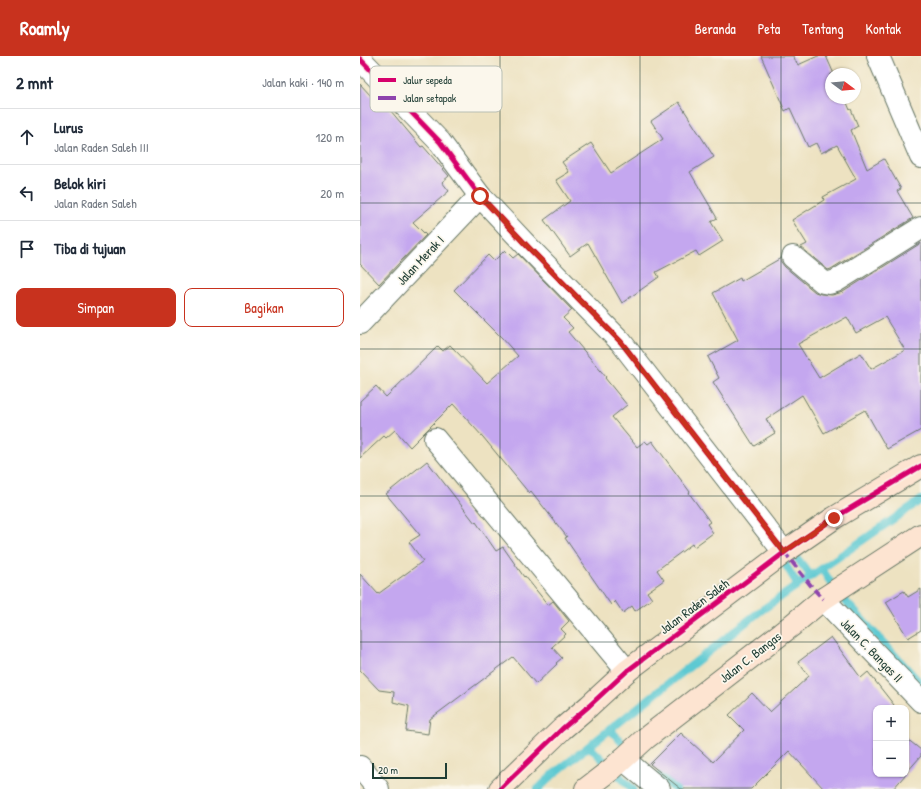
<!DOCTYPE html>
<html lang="id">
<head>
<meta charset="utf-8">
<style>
  body { margin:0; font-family:"Patrick Hand",sans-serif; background:#f6f6f7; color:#1f2937 }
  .controls { position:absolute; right:12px; bottom:12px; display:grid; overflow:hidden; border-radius:8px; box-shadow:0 1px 3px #0004 }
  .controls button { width:36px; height:36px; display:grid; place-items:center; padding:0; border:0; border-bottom:1px solid #e0e1e3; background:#fff; color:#1f2937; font:20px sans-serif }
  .compass { position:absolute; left:465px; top:12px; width:36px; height:36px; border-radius:50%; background:#fff; box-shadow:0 1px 3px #0004; rotate:106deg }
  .scale { position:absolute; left:12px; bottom:10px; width:75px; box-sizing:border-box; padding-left:4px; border:2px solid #1f3d34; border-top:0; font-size:11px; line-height:14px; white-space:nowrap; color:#1f3d34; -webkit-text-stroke:3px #fbf7ec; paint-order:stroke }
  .stop { position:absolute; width:12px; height:12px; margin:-9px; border:3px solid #c8321e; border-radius:50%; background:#fff }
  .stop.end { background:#c8321e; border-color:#fff; box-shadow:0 1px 4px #0008 }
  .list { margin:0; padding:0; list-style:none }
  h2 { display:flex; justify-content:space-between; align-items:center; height:52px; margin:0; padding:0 16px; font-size:17px }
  h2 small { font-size:13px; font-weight:400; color:#747a83 }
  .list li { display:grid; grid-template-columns:26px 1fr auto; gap:12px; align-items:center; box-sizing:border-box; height:56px; padding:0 16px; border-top:1px solid #e0e1e3 }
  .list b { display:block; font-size:15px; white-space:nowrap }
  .list p { margin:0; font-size:13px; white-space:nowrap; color:#747a83 }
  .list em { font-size:13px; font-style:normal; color:#747a83 }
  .actions { display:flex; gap:8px; padding:12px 16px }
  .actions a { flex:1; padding:9px 0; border:1px solid #c8321e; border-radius:8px; text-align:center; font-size:14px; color:#c8321e }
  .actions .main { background:#c8321e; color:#fff }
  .icon { flex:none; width:22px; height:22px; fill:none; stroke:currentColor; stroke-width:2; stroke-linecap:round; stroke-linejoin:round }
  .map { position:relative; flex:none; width:561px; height:733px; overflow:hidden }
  header { display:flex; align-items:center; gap:24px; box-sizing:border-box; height:56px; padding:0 20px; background:#c8321e; color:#fff }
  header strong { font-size:19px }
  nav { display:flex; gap:22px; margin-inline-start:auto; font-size:14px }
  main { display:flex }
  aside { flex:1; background:#fff }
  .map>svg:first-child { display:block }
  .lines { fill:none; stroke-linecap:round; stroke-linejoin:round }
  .stream { stroke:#5dc9d2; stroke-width:8 }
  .building { fill:#c4a7ef; fill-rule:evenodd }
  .street-casing { stroke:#677765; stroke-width:24 }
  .secondary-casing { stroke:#677765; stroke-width:24 }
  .street { stroke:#fff; stroke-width:22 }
  .secondary { stroke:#fde4d1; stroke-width:22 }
  .quiet { stroke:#8e44ad; stroke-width:4; stroke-dasharray:8 4; stroke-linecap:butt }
  .cycleway-casing { stroke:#fbf7ec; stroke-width:8 }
  .cycleway { stroke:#d6006c; stroke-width:5 }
  .route { stroke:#c8321e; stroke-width:5 }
  .grid { fill:none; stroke:#1f3d34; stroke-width:1; stroke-opacity:0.55 }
  .labels { text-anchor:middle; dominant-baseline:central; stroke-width:3.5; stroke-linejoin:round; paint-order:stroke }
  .street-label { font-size:13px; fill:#1f3d34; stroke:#fbf7ec }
  .key { fill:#fbf7ec; stroke:#b9bfb5; stroke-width:1 }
  .key-label { font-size:11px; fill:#1f3d34 }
</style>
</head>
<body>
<header>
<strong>Roamly</strong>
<nav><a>Beranda</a><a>Peta</a><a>Tentang</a><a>Kontak</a></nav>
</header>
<main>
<aside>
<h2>2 mnt<small>Jalan kaki · 140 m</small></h2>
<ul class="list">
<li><svg class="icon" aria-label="ahead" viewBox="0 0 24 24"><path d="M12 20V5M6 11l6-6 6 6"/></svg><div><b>Lurus</b><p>Jalan Raden Saleh III</p></div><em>120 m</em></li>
<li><svg class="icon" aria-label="left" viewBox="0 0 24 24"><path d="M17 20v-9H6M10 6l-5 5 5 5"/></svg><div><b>Belok kiri</b><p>Jalan Raden Saleh</p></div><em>20 m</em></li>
<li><svg class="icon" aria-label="arrive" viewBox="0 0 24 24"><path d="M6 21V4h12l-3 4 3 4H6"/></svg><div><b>Tiba di tujuan</b></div></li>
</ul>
<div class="actions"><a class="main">Simpan</a><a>Bagikan</a></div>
</aside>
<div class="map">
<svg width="561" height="733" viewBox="0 0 561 733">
  <rect width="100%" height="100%" fill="#fbf7ec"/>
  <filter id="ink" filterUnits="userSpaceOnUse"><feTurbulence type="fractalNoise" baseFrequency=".025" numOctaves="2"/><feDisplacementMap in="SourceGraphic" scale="8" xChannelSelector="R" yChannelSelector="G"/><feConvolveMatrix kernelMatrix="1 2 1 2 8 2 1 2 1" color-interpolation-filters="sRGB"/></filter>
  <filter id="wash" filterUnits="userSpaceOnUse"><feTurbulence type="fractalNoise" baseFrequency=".012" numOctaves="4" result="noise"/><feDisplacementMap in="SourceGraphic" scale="16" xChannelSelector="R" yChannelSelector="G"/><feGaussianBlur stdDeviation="0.9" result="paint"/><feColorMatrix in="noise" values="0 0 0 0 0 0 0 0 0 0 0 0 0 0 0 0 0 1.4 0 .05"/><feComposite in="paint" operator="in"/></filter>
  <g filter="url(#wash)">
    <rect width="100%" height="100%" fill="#ede2c1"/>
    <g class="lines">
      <g class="stream">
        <polyline points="430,493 451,520"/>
        <polyline points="420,500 438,529"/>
        <polyline points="462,513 476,535 561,628"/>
        <polyline points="250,673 270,696"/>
        <polyline points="229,690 252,713 273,733"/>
        <polyline points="299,720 316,733"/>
        <polyline points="178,733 195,717 399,556 561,444"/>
      </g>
    </g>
    <g id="blocks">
      <g class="building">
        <polygon points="401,0 433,0 438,9 458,0 466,0 474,18 471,18 471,42 485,42 490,54 491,53 498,70 491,74 507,113 524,103 541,133 537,135 553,162 471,213 468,214 441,191 447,188 432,164 464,144 463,141 496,123 477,89 461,97 456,87 448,91 430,52 425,55"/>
        <polygon points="0,28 11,40 15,36 61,91 63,90 89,120 82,126 89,135 53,166 66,179 19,228 0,208"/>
        <polygon points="319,46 354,101 330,116 357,162 351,166 363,185 339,200 336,195 296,216 299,221 262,247 228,187 210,200 184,164 210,145 196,124 209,116 202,106 231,87 251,117 303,83 291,65"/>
        <path d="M561 187V374L527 393 505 354 464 377 442 339 406 363 415 377 394 390 353 326 359 322 348 301 378 284 353 237 380 222 381 225 421 202V206L425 211 455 236 461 238 472 239 483 236ZM487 261 496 277 525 261 545 294 511 313 501 297 459 322 438 288Z"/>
        <polygon points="145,194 153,202 158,198 212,254 203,262 213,272 208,276 246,321 245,322 267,349 252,361 277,391 285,385 288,388 292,385 330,436 329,437 350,466 347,468 353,477 334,491 332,488 297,514 304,524 287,536 292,543 275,555 272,550 263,557 255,545 251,549 205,482 207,481 171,435 169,437 123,381 93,348 50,391 35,374 26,382 24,380 0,402 0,345 16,330 26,341 78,290 83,295 90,289 127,327 158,300 142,282 94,234 128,199 134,205"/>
        <polygon points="67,405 115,467 116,466 136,495 143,491 164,521 165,520 188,549 193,545 209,565 201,573 206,578 192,591 202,602 196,607 197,608 176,628 153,601 70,663 68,678 46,675 49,650 33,646 34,636 19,634 0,614 0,518 18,538 63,505 49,486 60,479 26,438"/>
        <polygon points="561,533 561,574 548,582 526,546 544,535 548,541"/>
        <polygon points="471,581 501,622 508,616 534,649 531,652 516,652 516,718 546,718 533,733 464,733 429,695 391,733 321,733 290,708 321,677 353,706 384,674 369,659 392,637 410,656 449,620 438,606"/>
        <polygon points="546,682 561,694 561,700 546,717"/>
      </g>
    </g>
  </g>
  <g filter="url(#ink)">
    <use href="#blocks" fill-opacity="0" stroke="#677765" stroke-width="1"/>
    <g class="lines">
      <g class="street-casing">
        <g id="street">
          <polyline points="518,0 561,101"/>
          <polyline points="0,3 80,86 120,140 169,192 261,286 424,496"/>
          <polyline points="433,201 463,226 469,227 476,225 561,172"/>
          <polyline points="0,267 120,140"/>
          <polyline points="75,383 267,615"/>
          <polyline points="463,543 561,645"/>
          <polyline points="263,703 299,733"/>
          <polyline points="0,711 18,733"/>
        </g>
      </g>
      <g class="secondary-casing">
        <g id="secondary">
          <polyline points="140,733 202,673 229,650 267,615 429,493 474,462 561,410"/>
          <polyline points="226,733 252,713 286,682 431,570 463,543 561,479"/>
        </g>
      </g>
      <use href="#street" class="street"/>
      <use href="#secondary" class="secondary"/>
      <polyline class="quiet" points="424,496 452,531 463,543"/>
      <g class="cycleway-casing">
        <g id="cycleway">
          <polyline points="0,3 80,86 120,140 169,192 261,286 424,496"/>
          <polyline points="140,733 202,673 229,650 267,615 429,493 474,462 561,410"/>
        </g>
      </g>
      <use href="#cycleway" class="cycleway"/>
    </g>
  </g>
  <g class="lines" filter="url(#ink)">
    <polyline class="route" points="120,140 169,192 261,286 424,496 474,462"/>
  </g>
  <path class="grid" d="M140 0V733M280 0V733M421 0V733M0 147H561M0 293H561M0 440H561M0 586H561"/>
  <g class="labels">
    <g class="street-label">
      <text transform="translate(60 204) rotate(-47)">Jalan Merak I</text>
      <text transform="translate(334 550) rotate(-37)">Jalan Raden Saleh</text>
      <text transform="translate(512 594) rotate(46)">Jalan C. Bangas II</text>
      <text transform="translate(390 601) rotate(-38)">Jalan C. Bangas</text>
    </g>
  </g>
  <rect x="10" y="10" width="132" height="46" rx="6" class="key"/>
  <rect x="18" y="22" width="18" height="4" fill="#d6006c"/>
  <rect x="18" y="40" width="18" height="4" fill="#8e44ad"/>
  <g class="key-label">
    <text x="43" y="28">Jalur sepeda</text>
    <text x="43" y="46">Jalan setapak</text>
  </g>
</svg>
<div class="controls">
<button>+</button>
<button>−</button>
</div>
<svg class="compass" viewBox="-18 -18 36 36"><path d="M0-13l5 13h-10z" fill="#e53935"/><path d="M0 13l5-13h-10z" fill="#747a83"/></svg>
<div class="scale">20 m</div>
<div class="stop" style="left:120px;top:140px"></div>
<div class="stop end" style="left:474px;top:462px"></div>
</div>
</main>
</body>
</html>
